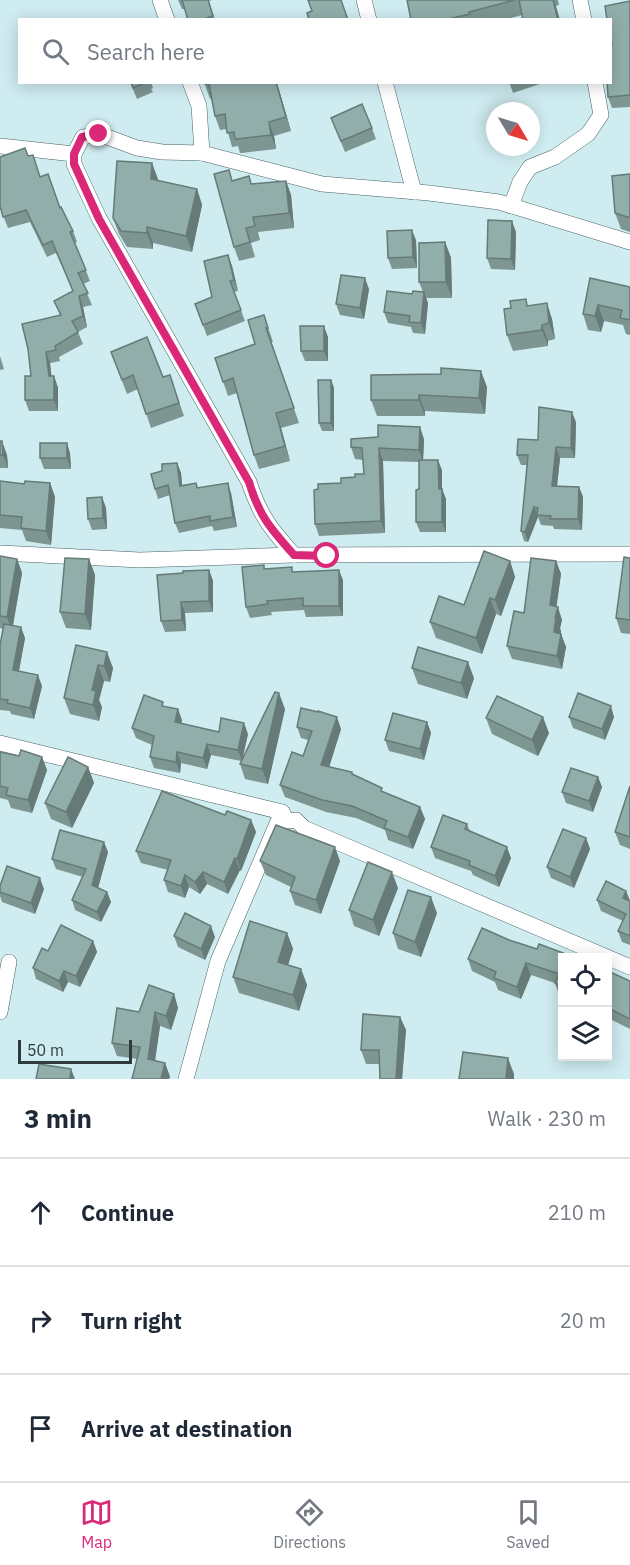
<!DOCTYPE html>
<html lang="en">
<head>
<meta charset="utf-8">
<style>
  body { margin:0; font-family:"IBM Plex Sans",sans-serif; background:#f2f2f3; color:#1f2937 }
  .controls { position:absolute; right:18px; bottom:18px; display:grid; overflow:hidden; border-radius:0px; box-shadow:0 3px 15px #0003 }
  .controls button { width:54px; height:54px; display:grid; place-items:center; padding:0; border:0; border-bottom:2px solid #e0e1e3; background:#fff; color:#1f2937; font:30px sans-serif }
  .compass { position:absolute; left:486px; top:102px; width:54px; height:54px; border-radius:50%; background:#fff; box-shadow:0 3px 15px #0003; rotate:128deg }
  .scale { position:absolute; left:18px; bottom:15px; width:114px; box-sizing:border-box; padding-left:6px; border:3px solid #2f3a3c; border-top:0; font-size:16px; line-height:21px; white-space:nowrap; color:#2f3a3c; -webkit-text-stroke:4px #cfecf1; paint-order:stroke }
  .stop { position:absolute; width:18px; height:18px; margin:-14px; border:4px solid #db2777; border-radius:50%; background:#fff }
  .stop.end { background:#db2777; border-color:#fff; box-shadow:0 2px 6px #0008 }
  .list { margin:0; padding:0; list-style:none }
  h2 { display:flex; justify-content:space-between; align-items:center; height:78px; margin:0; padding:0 24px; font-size:26px }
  h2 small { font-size:20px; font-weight:400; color:#747a83 }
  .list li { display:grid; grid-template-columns:39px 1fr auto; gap:18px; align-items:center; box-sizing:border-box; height:108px; padding:0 24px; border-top:2px solid #e0e1e3 }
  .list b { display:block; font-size:22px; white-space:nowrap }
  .list em { font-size:20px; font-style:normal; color:#747a83 }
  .icon { flex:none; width:33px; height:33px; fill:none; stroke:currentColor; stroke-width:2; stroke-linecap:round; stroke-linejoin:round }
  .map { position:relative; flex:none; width:630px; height:1079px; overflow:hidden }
  .search { position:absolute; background:#fff; box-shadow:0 3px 15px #0003; left:18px; right:18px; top:18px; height:66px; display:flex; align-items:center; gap:15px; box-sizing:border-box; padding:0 21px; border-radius:0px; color:#747a83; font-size:22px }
  .sheet { height:402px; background:#fff }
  nav { display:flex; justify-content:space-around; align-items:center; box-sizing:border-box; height:84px; border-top:2px solid #e0e1e3; background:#fff; font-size:16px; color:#747a83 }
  nav a { display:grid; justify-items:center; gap:3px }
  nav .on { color:#db2777 }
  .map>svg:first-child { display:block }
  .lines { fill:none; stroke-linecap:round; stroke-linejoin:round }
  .minor-casing { stroke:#496266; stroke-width:16 }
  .minor { stroke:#fff; stroke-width:15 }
  .wall { fill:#7e9692 }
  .shaded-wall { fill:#667a77 }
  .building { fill:#92aeaa; stroke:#667a77; stroke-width:1.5 }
  .route { stroke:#db2777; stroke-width:8 }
</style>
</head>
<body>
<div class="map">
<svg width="630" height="1079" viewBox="0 0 630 1079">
  <rect width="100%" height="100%" fill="#cfecf1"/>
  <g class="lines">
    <g class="minor-casing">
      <g id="minor">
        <polyline points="160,0 167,20"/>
        <polyline points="364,0 369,20"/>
        <polyline points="580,0 584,20"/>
        <polyline points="190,82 199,106 202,153"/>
        <polyline points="385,82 414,192"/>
        <polyline points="0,146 74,154"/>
        <polyline points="511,206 520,182 530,167 555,157 588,134 601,115 595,82"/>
        <path d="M630 242 499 202 429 193 322 184 202 153 162 152 137 148 99 134 83 137 74 154V164L99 218 249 482C260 516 271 529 294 555L630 554"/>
        <polyline points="0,553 140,560 294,555"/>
        <polyline points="0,743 282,812"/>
        <polyline points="0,1012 9,962"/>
        <polyline points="186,1079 218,961 282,812 287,821 296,820 304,828 630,967"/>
      </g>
    </g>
    <use href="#minor" class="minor"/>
  </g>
  <g class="wall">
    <polygon points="178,0 212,0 209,1 215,20 188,20 185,9 182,9"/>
    <polygon points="407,0 558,0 559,5 503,20 411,20"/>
    <polygon points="630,1 630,107 612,108 608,97 610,82 612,44"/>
    <polygon points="130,82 151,82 153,88 151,89 153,92 137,99"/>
    <polygon points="204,82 279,90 291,131 274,136 276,149 242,153 240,153 238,146 232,147 227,129 220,130 215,116 212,98 210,99"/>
    <polygon points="509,82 546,82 513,93"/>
    <polygon points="331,118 372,128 376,139 345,152"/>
    <polygon points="28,156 60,208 73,231 77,242 75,243 90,281 83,284 92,305 83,307 87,327 78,332 83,344 59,357 60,361 50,363 51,376 54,376 58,388 58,411 29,411 25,400 31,376 60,315 54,301 73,291 56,253 47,257 30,222 8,228 0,208 0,157"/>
    <polygon points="630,174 630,232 621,229 615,213"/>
    <polygon points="158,179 157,181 197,189 202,205 192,252 153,243 153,249 127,247 119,234 113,218"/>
    <polygon points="233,181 252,184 286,181 291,195 294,228 258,232 260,240 251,243 255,257 239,261 234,247"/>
    <polygon points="516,232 515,270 491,269 487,258"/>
    <polygon points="416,240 417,268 392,269 388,258"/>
    <polygon points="445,242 451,258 452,298 426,298 428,303 425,334 413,333 411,327 388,323 384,312 412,294 423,292 419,282"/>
    <polygon points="228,255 232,266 238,291 234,292 245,321 207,336 195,304 212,297"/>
    <polygon points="630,287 630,335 626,334 623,325 604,321 601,332 588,330 583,314"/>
    <polygon points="369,289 364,319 340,315 336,304"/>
    <polygon points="528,306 552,319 555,339 548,341 548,346 513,351 507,335"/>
    <polygon points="264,315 273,342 271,342 299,423 281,428 290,461 259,469 254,455 237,393 228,396 215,358 255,344"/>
    <polygon points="328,337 328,361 305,361 301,351"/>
    <polygon points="111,352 163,377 170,375 184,416 151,428 138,389 127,394"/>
    <polygon points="0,356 4,369 0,370"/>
    <polygon points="331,380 334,388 334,431 322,431 319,423"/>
    <polygon points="487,387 485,414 425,411 425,416 377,416 371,400"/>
    <polygon points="576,422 575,458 560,458 557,486 579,487 583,497 582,530 554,529 553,526 541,525 538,517 528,542 524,541 521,531 527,465 521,465 517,455 538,440"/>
    <polygon points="424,439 423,460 442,470 442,489 446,499 446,532 420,532 416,522 419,489 419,462 383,461 385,533 319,536 315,524 341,483 364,474 363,460 355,459 351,447"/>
    <polygon points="0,441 7,455 8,468 0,468"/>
    <polygon points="67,443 70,454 71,469 44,469 40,458"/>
    <polygon points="177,463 181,473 182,485 196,483 198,488 231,493 237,527 214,531 212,526 179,533 175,523 170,495 158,499 155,489 162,471"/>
    <polygon points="0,481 24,484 50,483 55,497 51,545 26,541 22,530 0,528"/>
    <polygon points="102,497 106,508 107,529 92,530 88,519"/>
    <polygon points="0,556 17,559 22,573 13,626 25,638 19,671 42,686 34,719 11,714 10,711 0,710 0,645 3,629 0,628"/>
    <polygon points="630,558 630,634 621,633 616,618"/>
    <polygon points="89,559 95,575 91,630 66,628 60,612"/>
    <polygon points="510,561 515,577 501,616 496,614 482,654 436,638 430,622 464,605"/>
    <polygon points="556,561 561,574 556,606 562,620 560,628 561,634 566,647 562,669 512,659 507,646 524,613"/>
    <polygon points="265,569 293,572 343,580 343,616 306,617 304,610 271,612 272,615 250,618 246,607"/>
    <polygon points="209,570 213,581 213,612 185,613 186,631 165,632 161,621"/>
    <polygon points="76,645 113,668 110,682 104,681 99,700 102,707 99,721 70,714 64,698"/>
    <polygon points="412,668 474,678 467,699 418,684"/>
    <polygon points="165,707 182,720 181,723 219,732 248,734 242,759 285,709 268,784 245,779 240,764 241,761 211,755 207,769 181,763 180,773 154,768 150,757 152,745 136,738 132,728"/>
    <polygon points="569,717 614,717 605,740 573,728"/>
    <polygon points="486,718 549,733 538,756 492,734"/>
    <polygon points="427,722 431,733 424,760 389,751 385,740"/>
    <polygon points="297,727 341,729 329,767 354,775 384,793 420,807 425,819 413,849 388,840 385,830 356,818 326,812 285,797 280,785 303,756 308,740 301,738"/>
    <polygon points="0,752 19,756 42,757 47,770 32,813 11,808 8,800 0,798"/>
    <polygon points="88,767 94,783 72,828 51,819 45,803"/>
    <polygon points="598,777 602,787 593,812 566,803 562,792"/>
    <polygon points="630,786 630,849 620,845 615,832"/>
    <polygon points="225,815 251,820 256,832 241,871 240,870 228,894 207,884 200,894 189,887 185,898 168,892 164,880 168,870 141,863 136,851"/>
    <polygon points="467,824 470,831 511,858 499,887 473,875 471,871 435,858 431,847"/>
    <polygon points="586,838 590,849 574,888 551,878 547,867"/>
    <polygon points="108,852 98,888 107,892 111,902 101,922 75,910 72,900 83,877 56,869 52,859"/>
    <polygon points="260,861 340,861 321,914 295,905 290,891 291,887 266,875"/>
    <polygon points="0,886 44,889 35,914 2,902 0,896"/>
    <polygon points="398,888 379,936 354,926 349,910"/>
    <polygon points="626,891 630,901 630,945 622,942 618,931 623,921 601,911 597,900"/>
    <polygon points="437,913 421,957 398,949 393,933"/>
    <polygon points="287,933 293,949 288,965 301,969 307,985 299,1011 239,993 233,977"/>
    <polygon points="174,936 215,937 205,960 178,947"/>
    <polygon points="509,940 537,949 563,953 562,996 559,995 555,983 531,975 521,999 498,990 495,982 472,971 468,959"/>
    <polygon points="93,941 97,952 80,987 68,982 63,992 36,979 33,968"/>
    <polygon points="608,971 630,981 630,1029 608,1018"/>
    <polygon points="174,994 178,1008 171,1030 160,1026 155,1061 165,1063 170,1077 137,1059 117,1056 112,1043 139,1012"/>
    <polygon points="400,1017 406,1030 402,1079 380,1079 379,1064 366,1064 361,1050"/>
  </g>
  <g class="shaded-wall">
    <polygon points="553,0 554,0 556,6 560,20 558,20"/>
    <polygon points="276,82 279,90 291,131 286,117"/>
    <polygon points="269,122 274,136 276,149 271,135"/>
    <polygon points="152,163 158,179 156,195 151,179"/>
    <polygon points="286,181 291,195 294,228 289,213"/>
    <polygon points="197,189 202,205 192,252 186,236"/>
    <polygon points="512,221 516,232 515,270 511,259"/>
    <polygon points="147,227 153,243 153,249 147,233"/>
    <polygon points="412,230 416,240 417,268 413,257"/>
    <polygon points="445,242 451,258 452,298 446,282"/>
    <polygon points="228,255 232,266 238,291 234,280"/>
    <polygon points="365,278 369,289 364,319 360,308"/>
    <polygon points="424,292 428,303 425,334 421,323"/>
    <polygon points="79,296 83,307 87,327 83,316"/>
    <polygon points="547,303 552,319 555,339 549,323"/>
    <polygon points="598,305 604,321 601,332 595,316"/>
    <polygon points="542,325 548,341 548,346 542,330"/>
    <polygon points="324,326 328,337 328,361 324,351"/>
    <polygon points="46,352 50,363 53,388 49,376"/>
    <polygon points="481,371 487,387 485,414 479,398"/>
    <polygon points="54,376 58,388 58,411 54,400"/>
    <polygon points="331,380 334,388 334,431 331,423"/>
    <polygon points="419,395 425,411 425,416 419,400"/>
    <polygon points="572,412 576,422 575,458 571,448"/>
    <polygon points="276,413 281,428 290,461 285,446"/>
    <polygon points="420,427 424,439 423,462 419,450"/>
    <polygon points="2,441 7,455 8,468 3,455"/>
    <polygon points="67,443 70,454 71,469 67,458"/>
    <polygon points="556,447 560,458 556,496 552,486"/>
    <polygon points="379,448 383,461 385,533 381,521"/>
    <polygon points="438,460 442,470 442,489 446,499 446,532 442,522 439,489"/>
    <polygon points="177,463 181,473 183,496 180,486"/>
    <polygon points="50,483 55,497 51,545 46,531"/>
    <polygon points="228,483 231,493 237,527 233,517"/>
    <polygon points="579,487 583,497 582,530 578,519"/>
    <polygon points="102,497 106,508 107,529 103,518"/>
    <polygon points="534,507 538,517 528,542 525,532"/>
    <polygon points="17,559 22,573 12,630 7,617"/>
    <polygon points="89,559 95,575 91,630 85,614"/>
    <polygon points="510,561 515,577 501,616 495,600"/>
    <polygon points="556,561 561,574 555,618 550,605"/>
    <polygon points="209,570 213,581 213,612 209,601"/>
    <polygon points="339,570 343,580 343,616 339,606"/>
    <polygon points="490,598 496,614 482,654 476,638"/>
    <polygon points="181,602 185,613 186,631 182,620"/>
    <polygon points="558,607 562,620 560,628 561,631 559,645 554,632 555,618"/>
    <polygon points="21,627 25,638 17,681 13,670"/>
    <polygon points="561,634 566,647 562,669 557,656"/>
    <polygon points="107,652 113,668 110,682 104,666"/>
    <polygon points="468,662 474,678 467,699 461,683"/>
    <polygon points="98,665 104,681 99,700 102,707 99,721 93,705 92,690"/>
    <polygon points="38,675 42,686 34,719 30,708"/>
    <polygon points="279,693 285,709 268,784 262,769"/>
    <polygon points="611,706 614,717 605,740 602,729"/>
    <polygon points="178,709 182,720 179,733 175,722"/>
    <polygon points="337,717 341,729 326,777 321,765"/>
    <polygon points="543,717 549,733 538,756 532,740"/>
    <polygon points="427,722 431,733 424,760 420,749"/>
    <polygon points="244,723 248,734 242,761 238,750"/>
    <polygon points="207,744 211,755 207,769 203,758"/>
    <polygon points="177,752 181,763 180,773 176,762"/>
    <polygon points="42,757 47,770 32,813 28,800"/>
    <polygon points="88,767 94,783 72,828 66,812"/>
    <polygon points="598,777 602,787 593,812 589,801"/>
    <polygon points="420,807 425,819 413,849 408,837"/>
    <polygon points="251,820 256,832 241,871 237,859"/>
    <polygon points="586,838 590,849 574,888 570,877"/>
    <polygon points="104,842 108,852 96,895 92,885"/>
    <polygon points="335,847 340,861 321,914 316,900"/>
    <polygon points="507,847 511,858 499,887 495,876"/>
    <polygon points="235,858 240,870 228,894 224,882"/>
    <polygon points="203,872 207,884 200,894 195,882"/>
    <polygon points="392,872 398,888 379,936 373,920"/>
    <polygon points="185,875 189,887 185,898 181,886"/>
    <polygon points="40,878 44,889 35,914 31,903"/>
    <polygon points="626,891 630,901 623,898"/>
    <polygon points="107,892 111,902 101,922 97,912"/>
    <polygon points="431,897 437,913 421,957 415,942"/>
    <polygon points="211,926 215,937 205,960 201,949"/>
    <polygon points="287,933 293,949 284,978 278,962"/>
    <polygon points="93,941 97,952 80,987 76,976"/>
    <polygon points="526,963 531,975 521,999 517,987"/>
    <polygon points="301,969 307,985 299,1011 293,995"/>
    <polygon points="64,971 68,982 63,992 59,981"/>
    <polygon points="174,994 178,1008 171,1030 166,1016"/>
    <polygon points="155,1012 160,1026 153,1073 148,1059"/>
    <polygon points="400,1017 406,1030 402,1079 396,1079"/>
    <polygon points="508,1058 514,1074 514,1079 506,1079"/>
    <polygon points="165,1063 170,1077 169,1079 161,1079"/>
    <polygon points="71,1069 75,1079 70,1079"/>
  </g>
  <g class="building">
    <polygon points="182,0 208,0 213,16 201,20 188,20"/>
    <polygon points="308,0 341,0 348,20 309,20 307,13 312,11"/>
    <polygon points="407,0 515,0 469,12 470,14 444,20 411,20"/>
    <polygon points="519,0 553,0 558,20 523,20"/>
    <polygon points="630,1 630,95 608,97 607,82 610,82 610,44 612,44 610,38 610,20 607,20 605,6"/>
    <polygon points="131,82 146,82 133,88"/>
    <polygon points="204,82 276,82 286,117 269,122 271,135 237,139 235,139 234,132 227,133 225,114 215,116 209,84 205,84"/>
    <polygon points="362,104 372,128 341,141 331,118"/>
    <polygon points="25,148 28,156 33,155 40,177 48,174 60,208 61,207 73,231 70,232 86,270 78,273 88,293 79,296 83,316 72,321 78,332 55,346 56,350 46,352 49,376 54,376 54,400 25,400 25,376 31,376 28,349 22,324 61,315 54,301 73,291 52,241 43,245 26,210 3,217 0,206 0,157"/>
    <polygon points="117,161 152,163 151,179 197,189 186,236 147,227 147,233 121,231 113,218"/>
    <polygon points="229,170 232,181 249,176 251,184 286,181 289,213 253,217 255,226 246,228 250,242 234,247 214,174"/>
    <polygon points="630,174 630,217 627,217 615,213 612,176"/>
    <polygon points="488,220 512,221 511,259 487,258"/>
    <polygon points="412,230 413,257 388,258 387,231"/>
    <polygon points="445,242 446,282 419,282 419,243"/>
    <polygon points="228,255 234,280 230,281 241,310 203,325 195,304 212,297 204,261"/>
    <polygon points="341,275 365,278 360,308 336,304"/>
    <polygon points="590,278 630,287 630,320 620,318 622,310 598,305 595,316 583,314"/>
    <polygon points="387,291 412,294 413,291 424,292 421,323 409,322 410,316 384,312"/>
    <polygon points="526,299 527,306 547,303 549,323 542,325 542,330 507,335 504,309 511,308 510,301"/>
    <polygon points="264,315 268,328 266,328 294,408 276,413 285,446 254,455 233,378 223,382 215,358 255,344 248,320"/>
    <polygon points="300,326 324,326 324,351 301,351"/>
    <polygon points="147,337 163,377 170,375 179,403 146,414 133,375 122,380 111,352"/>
    <polygon points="441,368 481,371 479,398 419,395 419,400 371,400 371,375 441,374"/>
    <polygon points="318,380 331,380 331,423 319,423"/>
    <polygon points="539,407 572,412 571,448 556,447 552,486 579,487 578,519 550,519 551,516 537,515 538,508 534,507 525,532 521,531 528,455 517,455 518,439 538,440"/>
    <polygon points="378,425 420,427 419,450 379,448 381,521 315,524 314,490 318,489 318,484 341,483 341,478 355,477 355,474 364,474 362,448 351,447 351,439 378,437"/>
    <polygon points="0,441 2,441 3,455 0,455"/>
    <rect x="40" y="443" width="27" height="15"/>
    <polygon points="419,460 438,460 439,489 442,489 442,522 416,522 416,490 419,489"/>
    <polygon points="177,463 180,486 196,483 197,488 228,483 233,517 210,521 210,516 175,523 168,485 155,489 151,474 162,471 162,464"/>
    <polygon points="0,481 24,484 25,481 50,483 46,531 21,528 22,517 0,515"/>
    <polygon points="102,497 103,518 88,519 87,498"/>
    <polygon points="484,551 510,561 495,600 490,598 476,638 430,622 439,596 464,605"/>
    <polygon points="0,556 17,559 7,617 0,616"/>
    <polygon points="624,557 630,558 630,620 616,618"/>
    <polygon points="65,558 89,559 85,614 60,612"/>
    <polygon points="531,558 556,561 550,605 558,607 555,618 556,618 554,632 561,634 557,656 507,646 514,611 524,613"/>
    <polygon points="264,565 264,569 292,567 292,572 339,570 339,606 303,606 303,598 267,601 268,604 246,607 242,567"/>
    <polygon points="209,570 209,601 181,602 182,620 161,621 157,575 183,573 183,571"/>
    <polygon points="4,624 21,627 13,670 38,675 30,708 7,703 8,700 0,699 0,645"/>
    <polygon points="76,645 107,652 104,666 98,665 92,690 96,691 93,705 64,698"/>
    <polygon points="418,647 468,662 461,683 412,668"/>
    <polygon points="275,692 279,693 262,769 240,764"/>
    <polygon points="578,693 611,706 602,729 569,717"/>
    <polygon points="144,695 163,702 162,706 178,709 175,722 219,732 221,718 244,723 238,750 207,744 203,758 177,752 176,762 150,757 154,736 132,728"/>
    <polygon points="497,696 543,717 532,740 486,718"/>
    <polygon points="301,708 318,712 318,711 337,717 321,765 352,772 352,774 382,788 381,791 420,807 408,837 384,828 387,821 352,806 322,800 280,785 292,752 303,756 312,731 297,727"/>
    <polygon points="393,713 427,722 420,749 385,740"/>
    <polygon points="21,750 42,757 28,800 6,795 8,788 0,786 0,752 19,756"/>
    <polygon points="68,757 88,767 66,812 45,803"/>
    <polygon points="571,768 598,777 589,801 562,792"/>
    <polygon points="630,786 630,837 615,832"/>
    <polygon points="162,791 225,815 227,811 251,820 237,859 235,858 224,882 203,872 195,882 185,875 181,886 164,880 171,860 136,851"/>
    <polygon points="443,815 467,824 465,829 507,847 495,876 469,865 470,861 431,847"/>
    <polygon points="276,825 335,847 316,900 290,891 295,877 260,861"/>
    <polygon points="563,829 586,838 570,877 547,867"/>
    <polygon points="60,830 104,842 92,885 107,892 97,912 72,900 86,869 52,859"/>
    <polygon points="368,862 392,872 373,920 349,910"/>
    <polygon points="7,866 40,878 31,903 0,892 0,886"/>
    <polygon points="606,881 626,891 623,898 630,901 630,936 618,931 626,914 597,900"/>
    <polygon points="408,890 431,897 415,942 393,933"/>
    <polygon points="185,913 211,926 201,949 174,936"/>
    <polygon points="250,921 287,933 278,962 301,969 293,995 233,977"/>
    <polygon points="61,925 93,941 76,976 64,971 59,981 33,968 42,948 48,951"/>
    <polygon points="482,928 509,940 537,949 539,944 563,953 572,957 562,957 562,987 555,983 559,974 526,963 517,987 494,978 496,972 468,959"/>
    <polygon points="608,971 630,981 630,1019 608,1008"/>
    <polygon points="149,985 174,994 166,1016 155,1012 148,1059 165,1063 161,1079 132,1079 140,1047 112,1043 117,1008 139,1012"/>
    <polygon points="363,1014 400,1017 396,1079 380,1079 379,1050 361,1050"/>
    <polygon points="463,1052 508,1058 506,1079 459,1079"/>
    <polygon points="39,1064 71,1069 70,1079 36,1079"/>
  </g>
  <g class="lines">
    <path class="route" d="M99 134 82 137 74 154V164L99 219 249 482C259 516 271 529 294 555L327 556"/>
  </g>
</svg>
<div class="controls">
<button><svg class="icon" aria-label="locate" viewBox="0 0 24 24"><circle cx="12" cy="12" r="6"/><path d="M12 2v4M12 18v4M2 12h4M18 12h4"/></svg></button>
<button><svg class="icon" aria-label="layers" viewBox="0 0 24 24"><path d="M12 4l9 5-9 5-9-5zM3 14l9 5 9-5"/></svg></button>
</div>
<svg class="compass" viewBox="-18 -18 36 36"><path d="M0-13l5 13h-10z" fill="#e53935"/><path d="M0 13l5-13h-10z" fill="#747a83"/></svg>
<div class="scale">50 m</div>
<div class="stop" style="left:327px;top:556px"></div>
<div class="stop end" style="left:99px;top:134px"></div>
<div class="search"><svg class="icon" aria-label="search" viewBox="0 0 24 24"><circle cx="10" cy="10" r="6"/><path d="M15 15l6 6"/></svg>Search here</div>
</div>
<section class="sheet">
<h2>3 min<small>Walk · 230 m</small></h2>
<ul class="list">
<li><svg class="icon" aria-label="ahead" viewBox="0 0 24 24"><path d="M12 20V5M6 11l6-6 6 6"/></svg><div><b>Continue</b></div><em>210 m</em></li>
<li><svg class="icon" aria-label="right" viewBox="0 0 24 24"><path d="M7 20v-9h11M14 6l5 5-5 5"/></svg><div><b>Turn right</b></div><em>20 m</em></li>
<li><svg class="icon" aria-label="arrive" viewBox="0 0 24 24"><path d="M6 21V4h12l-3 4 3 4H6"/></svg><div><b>Arrive at destination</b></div></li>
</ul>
</section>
<nav>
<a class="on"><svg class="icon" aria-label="map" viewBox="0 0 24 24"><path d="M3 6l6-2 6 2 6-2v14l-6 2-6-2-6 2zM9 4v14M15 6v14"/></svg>Map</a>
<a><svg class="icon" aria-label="directions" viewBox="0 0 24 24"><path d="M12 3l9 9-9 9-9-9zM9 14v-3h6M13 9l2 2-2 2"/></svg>Directions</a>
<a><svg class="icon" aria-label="saved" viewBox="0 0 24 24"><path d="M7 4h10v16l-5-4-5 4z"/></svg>Saved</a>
</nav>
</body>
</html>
